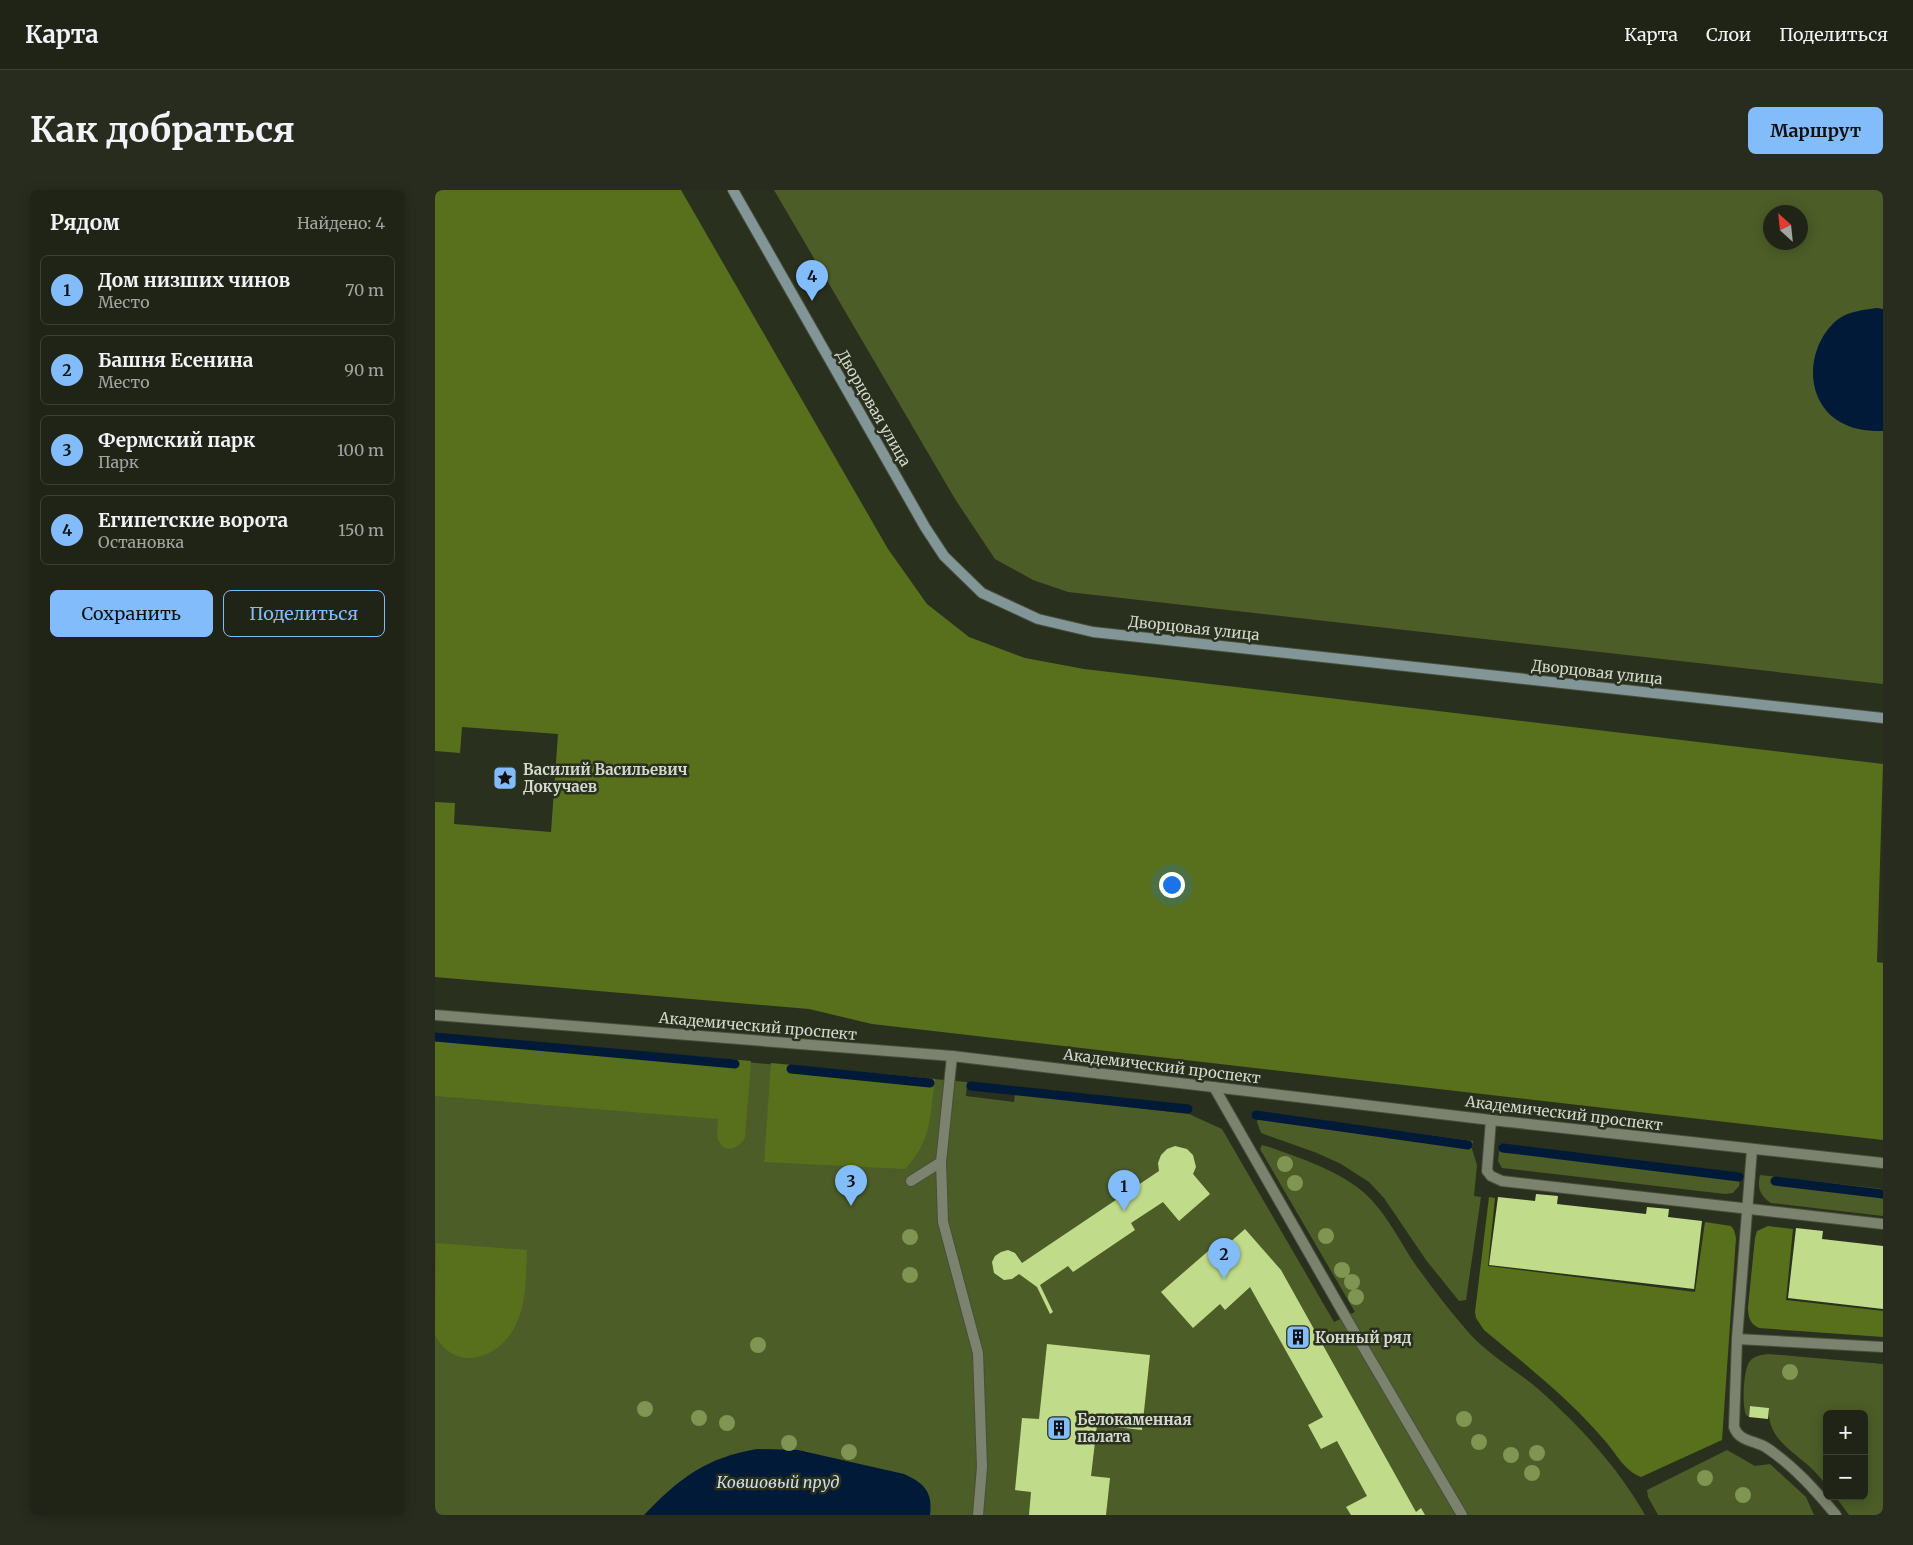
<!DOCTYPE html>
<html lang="ru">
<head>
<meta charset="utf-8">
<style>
  body { margin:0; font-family:Merriweather,serif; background:#282c1f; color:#f1f3f6 }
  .controls { position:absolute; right:15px; bottom:15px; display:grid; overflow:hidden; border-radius:8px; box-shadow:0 2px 12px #0003 }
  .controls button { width:45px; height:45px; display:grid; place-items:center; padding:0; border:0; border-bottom:1px solid #3d4135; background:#202416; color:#f1f3f6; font:25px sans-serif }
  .compass { position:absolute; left:1328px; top:15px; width:45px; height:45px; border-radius:50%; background:#202416; box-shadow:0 2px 12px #0003; rotate:333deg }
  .you { position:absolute; left:736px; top:694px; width:18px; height:18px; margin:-12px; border:4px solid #fff; border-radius:50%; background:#1a73e8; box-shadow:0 0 0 8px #1a73e833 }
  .badge { display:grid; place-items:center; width:32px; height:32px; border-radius:50%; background:#83bcfb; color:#111; font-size:16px; font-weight:700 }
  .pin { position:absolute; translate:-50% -41px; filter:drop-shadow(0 1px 2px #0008) }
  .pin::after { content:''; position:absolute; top:26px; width:18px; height:15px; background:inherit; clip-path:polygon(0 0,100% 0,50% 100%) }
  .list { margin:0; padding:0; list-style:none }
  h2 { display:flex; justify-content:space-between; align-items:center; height:65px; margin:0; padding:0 20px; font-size:21px }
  h2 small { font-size:16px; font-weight:400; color:#a2a4a1 }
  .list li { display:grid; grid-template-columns:32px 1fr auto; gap:15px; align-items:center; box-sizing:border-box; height:70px; margin:0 10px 10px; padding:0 10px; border:1px solid #3d4135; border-radius:8px }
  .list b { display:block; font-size:19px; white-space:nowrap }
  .list p { margin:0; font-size:16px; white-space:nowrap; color:#a2a4a1 }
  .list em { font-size:16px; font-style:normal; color:#a2a4a1 }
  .actions { display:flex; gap:10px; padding:15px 20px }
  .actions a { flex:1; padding:11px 0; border:1px solid #83bcfb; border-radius:8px; text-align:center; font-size:18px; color:#83bcfb }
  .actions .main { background:#83bcfb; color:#111 }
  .map { position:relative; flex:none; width:1448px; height:1325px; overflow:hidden; border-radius:8px }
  header { display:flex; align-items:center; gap:30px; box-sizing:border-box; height:70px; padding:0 25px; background:#202416; border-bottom:1px solid #3d4135 }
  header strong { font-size:24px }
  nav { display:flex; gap:28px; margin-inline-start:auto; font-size:18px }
  .intro { display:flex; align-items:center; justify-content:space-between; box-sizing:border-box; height:120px; padding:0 30px }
  h1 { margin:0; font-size:35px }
  .button { padding:12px 22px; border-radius:8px; background:#83bcfb; color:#111; font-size:18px; font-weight:700 }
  main { display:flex; gap:30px; padding:0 30px }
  aside { flex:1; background:#202416; border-radius:8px; box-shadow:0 2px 12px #0003 }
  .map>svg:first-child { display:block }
  .green { fill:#4c5d28; fill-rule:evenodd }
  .forest { fill:#58701c }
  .water { fill:#001a37 }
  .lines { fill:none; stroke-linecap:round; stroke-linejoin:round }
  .stream { stroke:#001a37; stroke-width:9 }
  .building { fill:#c0dc8a }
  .service-casing { stroke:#484e3e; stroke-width:12 }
  .minor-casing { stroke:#484e3e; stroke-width:12 }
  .secondary-casing { stroke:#484e3e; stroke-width:12 }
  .service { stroke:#7b836e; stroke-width:10 }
  .minor { stroke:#7b836e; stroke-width:10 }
  .secondary { stroke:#829697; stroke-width:10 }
  .tree { fill:#7f9551 }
  .labels { text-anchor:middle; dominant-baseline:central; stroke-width:5; stroke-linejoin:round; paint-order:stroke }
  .street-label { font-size:15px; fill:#d4d8cd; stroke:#2a301e }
  .poi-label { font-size:15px; font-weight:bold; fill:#d4d8cd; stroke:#2a301e; text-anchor:start }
  .water-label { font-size:16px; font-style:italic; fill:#ceddee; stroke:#2a301e }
</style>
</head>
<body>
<header>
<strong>Карта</strong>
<nav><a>Карта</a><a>Слои</a><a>Поделиться</a></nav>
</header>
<div class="intro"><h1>Как добраться</h1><a class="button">Маршрут</a></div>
<main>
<aside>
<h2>Рядом<small>Найдено: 4</small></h2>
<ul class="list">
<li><span class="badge">1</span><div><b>Дом низших чинов</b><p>Место</p></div><em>70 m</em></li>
<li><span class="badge">2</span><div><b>Башня Есенина</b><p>Место</p></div><em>90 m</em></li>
<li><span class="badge">3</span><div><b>Фермский парк</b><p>Парк</p></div><em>100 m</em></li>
<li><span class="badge">4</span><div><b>Египетские ворота</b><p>Остановка</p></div><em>150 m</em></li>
</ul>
<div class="actions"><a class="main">Сохранить</a><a>Поделиться</a></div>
</aside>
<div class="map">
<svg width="1448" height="1325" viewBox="0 0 1448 1325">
  <rect width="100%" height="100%" fill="#2a301e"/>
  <g class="green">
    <path d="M339 0H1448V494L633 402 598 390 560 369 520 309ZM1336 22H1366V52H1336Z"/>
    <path d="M0 844 532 892 531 906 579 912 580 904 754 924 787 939 899 1132 920 1122 825 959 827 955 834 957C865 968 901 980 927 1001 949 1019 964 1050 980 1074 997 1098 1015 1121 1034 1143 1054 1165 1079 1179 1102 1198 1143 1234 1183 1277 1210 1325H0Z"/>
    <polygon points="825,922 1038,951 1037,959 1042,975 1039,1006 1046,1007 1031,1110 1024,1111 991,1070 949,1008 934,992 906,974 882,963 826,943 822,932"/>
    <polygon points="1065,954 1306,983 1304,996 1298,1003 1290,1004 1067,978 1063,971"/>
    <path d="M1325 985 1448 999V1026L1336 1013C1325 1006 1322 998 1325 985Z"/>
    <path d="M1333 1164 1448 1174V1325H1414L1400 1306H1429V1224H1392V1296C1385 1287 1377 1278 1368 1271 1350 1256 1332 1244 1334 1218L1315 1216 1314 1227 1311 1225C1307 1216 1308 1179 1315 1171 1319 1166 1326 1165 1333 1164Z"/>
    <polygon points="1292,1260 1320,1276 1335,1274 1371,1307 1379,1325 1223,1325 1213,1307 1212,1300"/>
  </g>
  <g class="forest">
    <polygon points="0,0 246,0 453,359 492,414 534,447 590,468 649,479 1448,574 1442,772 1448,773 1448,950 437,834 374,819 0,787 0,612 20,613 19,634 116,642 123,544 27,537 25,563 0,561"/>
    <path d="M0 844 316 871 310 947C305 959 288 965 283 949 281 943 283 935 283 929L0 906Z"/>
    <path d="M336 873 500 889C495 925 497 951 470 979L329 972Z"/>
    <path d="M1054 1007 1060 1008 1053 1076 1260 1102 1270 1032 1296 1036 1299 1040 1301 1048 1287 1250 1206 1287C1190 1281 1182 1265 1171 1252 1135 1209 1092 1176 1049 1140L1041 1128 1040 1122Z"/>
    <path d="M1333 1036 1358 1039 1351 1110 1448 1121V1147L1324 1138C1315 1134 1313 1127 1313 1117L1320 1048 1322 1041Z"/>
    <path d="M1 1053 92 1060C91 1084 92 1110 82 1132 67 1168 21 1185 0 1145Z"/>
  </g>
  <g class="water">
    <path d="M1442 118 1448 119V241H1446C1433 241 1421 240 1409 234 1368 214 1370 157 1402 130 1414 121 1428 120 1442 118Z"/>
    <path d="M322 1259 363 1260 469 1284C489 1293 498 1302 495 1325H209C243 1289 272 1267 322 1259Z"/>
  </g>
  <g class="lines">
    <g class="stream">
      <polyline points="0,847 300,874"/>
      <polyline points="356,879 495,893"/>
      <polyline points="536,896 753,919"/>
      <polyline points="821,925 1033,955"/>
      <polyline points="1068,958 1304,987"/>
      <polyline points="1340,991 1448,1004"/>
    </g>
  </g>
  <g class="building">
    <polygon points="740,956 752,959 758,965 761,977 758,984 775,1004 744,1031 728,1012 696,1033 700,1040 638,1082 633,1076 605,1095 618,1122 615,1124 602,1097 584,1084 577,1089 569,1090 559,1083 557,1072 560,1066 566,1062 573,1060 580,1063 587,1073 724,981 723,973 726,965 732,959"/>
    <polygon points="1101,1004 1123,1006 1122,1014 1211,1024 1212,1017 1234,1019 1233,1027 1267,1031 1259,1099 1054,1075 1063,1007 1100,1011"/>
    <polygon points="1361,1038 1388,1041 1387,1049 1448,1056 1448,1119 1353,1108"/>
    <polygon points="810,1039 846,1080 981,1322 986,1318 990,1325 916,1325 911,1317 932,1306 902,1251 886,1259 873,1235 888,1227 815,1097 790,1120 785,1114 758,1138 726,1102 779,1056 784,1062"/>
    <polygon points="612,1154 715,1165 707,1240 662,1235 656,1286 675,1288 671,1325 594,1325 596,1302 580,1300 587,1228 604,1229"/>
    <polygon points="1315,1216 1334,1218 1333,1229 1314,1227"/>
  </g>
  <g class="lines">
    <g class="service-casing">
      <g id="service">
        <polyline points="517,866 506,972 508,1032 543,1163 547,1277 543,1325"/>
        <polyline points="779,897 910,1126 1027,1325"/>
        <polyline points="1056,930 1052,981 1056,986 1067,991 1448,1034"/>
        <path d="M1317 959 1302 1149 1299 1237C1304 1252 1320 1250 1332 1258 1359 1276 1381 1301 1401 1325"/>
        <polyline points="476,991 506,972"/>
        <polyline points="1302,1149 1448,1157"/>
      </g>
    </g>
    <g class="minor-casing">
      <polyline id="minor" points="0,825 517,866 1056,930 1448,973"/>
    </g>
    <g class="secondary-casing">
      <polyline id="secondary" points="298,0 490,337 509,366 547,403 603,429 658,442 1448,528"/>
    </g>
    <use href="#service" class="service"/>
    <use href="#minor" class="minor"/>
    <use href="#secondary" class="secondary"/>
  </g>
  <g class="tree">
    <circle cx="850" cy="974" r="8"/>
    <circle cx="860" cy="993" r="8"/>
    <circle cx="891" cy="1046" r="8"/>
    <circle cx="475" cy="1047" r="8"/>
    <circle cx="907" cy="1080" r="8"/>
    <circle cx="475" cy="1085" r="8"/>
    <circle cx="917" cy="1092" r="8"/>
    <circle cx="921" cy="1107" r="8"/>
    <circle cx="323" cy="1155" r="8"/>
    <circle cx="1355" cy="1182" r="8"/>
    <circle cx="210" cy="1219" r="8"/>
    <circle cx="264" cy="1228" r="8"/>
    <circle cx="1029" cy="1229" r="8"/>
    <circle cx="292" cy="1233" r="8"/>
    <circle cx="1044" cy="1252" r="8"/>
    <circle cx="354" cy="1253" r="8"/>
    <circle cx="414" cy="1262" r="8"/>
    <circle cx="1102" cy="1263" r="8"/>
    <circle cx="1076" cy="1265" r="8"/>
    <circle cx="1097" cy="1283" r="8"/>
    <circle cx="1270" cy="1288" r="8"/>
    <circle cx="1308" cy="1305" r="8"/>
  </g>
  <defs>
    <g id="sight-square" transform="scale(1.25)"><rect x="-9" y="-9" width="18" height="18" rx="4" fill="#83bcfb" stroke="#2a301e"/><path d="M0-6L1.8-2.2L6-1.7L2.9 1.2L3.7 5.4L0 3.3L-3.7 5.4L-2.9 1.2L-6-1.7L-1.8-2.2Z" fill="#111"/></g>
    <g id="building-square" transform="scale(1.25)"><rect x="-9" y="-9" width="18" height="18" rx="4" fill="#83bcfb" stroke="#2a301e"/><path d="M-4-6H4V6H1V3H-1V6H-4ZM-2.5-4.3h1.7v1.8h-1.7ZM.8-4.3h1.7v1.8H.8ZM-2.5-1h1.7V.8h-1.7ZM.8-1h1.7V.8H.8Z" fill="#111"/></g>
  </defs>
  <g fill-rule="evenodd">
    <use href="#sight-square" x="70" y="588"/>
    <use href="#building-square" x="863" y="1147"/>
    <use href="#building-square" x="624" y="1238"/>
  </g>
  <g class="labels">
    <g class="street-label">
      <text transform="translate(439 218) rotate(60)">Дворцовая улица</text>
      <text transform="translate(759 438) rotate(6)">Дворцовая улица</text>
      <text transform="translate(1162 482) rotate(6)">Дворцовая улица</text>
      <text transform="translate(323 836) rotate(5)">Академический проспект</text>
      <text transform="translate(727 876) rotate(7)">Академический проспект</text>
      <text transform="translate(1129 923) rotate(7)">Академический проспект</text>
    </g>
    <g class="poi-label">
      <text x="88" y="579">Василий Васильевич<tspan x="88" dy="17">Докучаев</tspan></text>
      <text x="880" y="1147">Конный ряд</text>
      <text x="642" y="1229">Белокаменная<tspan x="642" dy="17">палата</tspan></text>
    </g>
    <g class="water-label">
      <text x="343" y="1292">Ковшовый пруд</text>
    </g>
  </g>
</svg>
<div class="controls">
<button>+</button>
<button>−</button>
</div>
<svg class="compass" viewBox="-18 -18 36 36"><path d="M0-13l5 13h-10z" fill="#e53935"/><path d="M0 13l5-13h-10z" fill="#a2a4a1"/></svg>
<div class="you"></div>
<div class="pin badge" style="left:689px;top:1021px">1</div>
<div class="pin badge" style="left:789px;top:1089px">2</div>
<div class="pin badge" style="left:416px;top:1016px">3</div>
<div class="pin badge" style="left:377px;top:111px">4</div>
</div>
</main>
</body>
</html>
